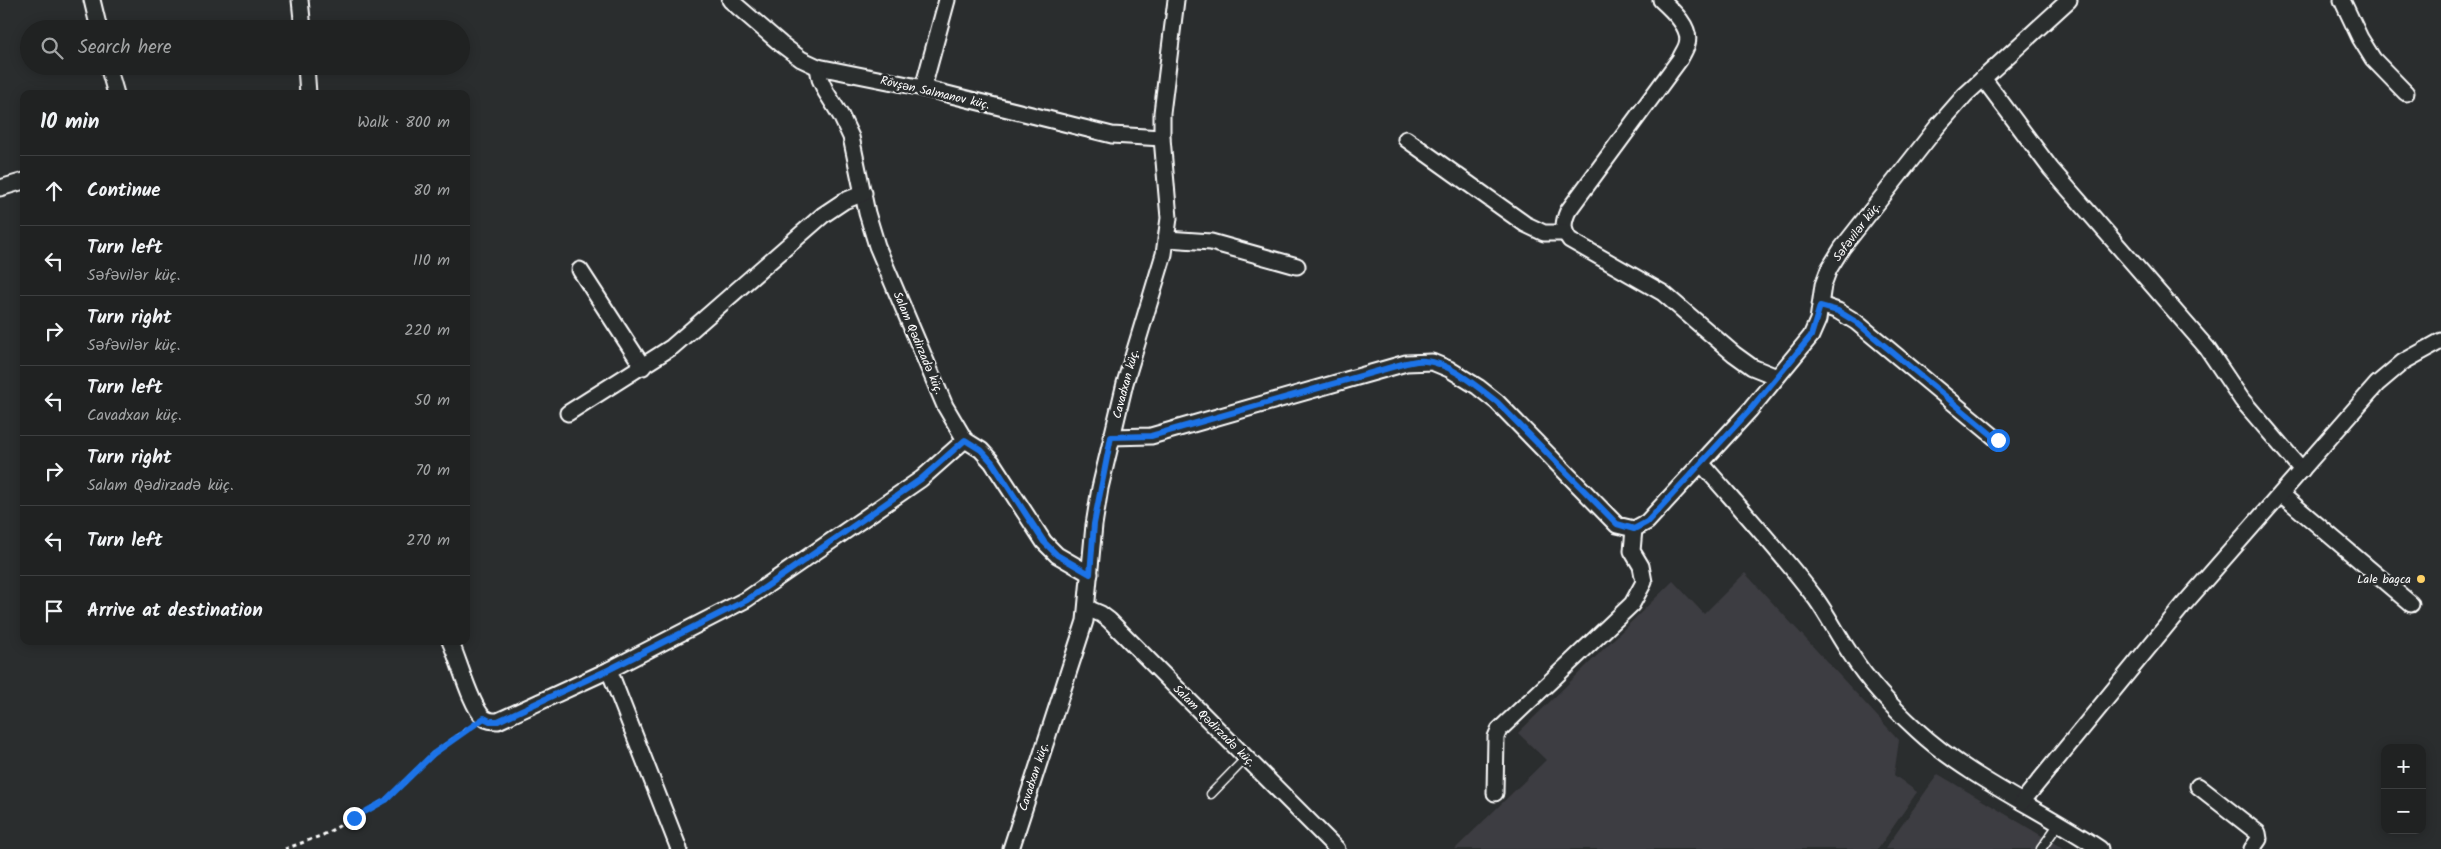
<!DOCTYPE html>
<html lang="en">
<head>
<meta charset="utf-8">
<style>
  body { margin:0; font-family:Kalam,sans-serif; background:#282a2a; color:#f1f3f6 }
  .controls { position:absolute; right:15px; bottom:15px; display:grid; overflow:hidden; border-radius:10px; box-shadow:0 2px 12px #0003 }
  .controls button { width:45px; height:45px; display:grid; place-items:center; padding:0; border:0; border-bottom:1px solid #3d3f40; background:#202222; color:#f1f3f6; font:25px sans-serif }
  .stop { position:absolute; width:15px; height:15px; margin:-11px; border:4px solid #1a73e8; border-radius:50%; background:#fff }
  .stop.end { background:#1a73e8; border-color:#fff; box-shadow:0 1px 5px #0008 }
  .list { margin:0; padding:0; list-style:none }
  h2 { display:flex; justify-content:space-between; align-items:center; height:65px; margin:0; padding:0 20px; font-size:21px }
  h2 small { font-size:16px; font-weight:400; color:#a2a4a5 }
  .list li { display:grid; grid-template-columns:32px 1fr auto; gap:15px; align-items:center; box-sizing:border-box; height:70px; padding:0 20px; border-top:1px solid #3d3f40 }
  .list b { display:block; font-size:19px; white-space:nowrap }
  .list p { margin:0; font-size:16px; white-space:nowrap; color:#a2a4a5 }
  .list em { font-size:16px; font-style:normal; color:#a2a4a5 }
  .icon { flex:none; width:28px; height:28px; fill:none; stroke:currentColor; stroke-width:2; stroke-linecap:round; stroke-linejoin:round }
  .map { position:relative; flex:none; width:2441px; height:849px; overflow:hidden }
  .search { position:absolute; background:#202222; box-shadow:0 2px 12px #0003; left:20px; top:20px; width:450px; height:55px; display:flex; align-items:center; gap:12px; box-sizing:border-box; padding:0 18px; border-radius:28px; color:#a2a4a5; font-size:19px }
  .panel { position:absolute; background:#202222; box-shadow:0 2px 12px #0003; left:20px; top:90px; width:450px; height:555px; border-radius:10px }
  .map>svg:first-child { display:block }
  .built { fill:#3e3d42 }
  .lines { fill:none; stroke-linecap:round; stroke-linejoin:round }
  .lane-casing { stroke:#fff; stroke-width:11 }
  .street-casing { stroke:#fff; stroke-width:19 }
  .path { stroke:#fff; stroke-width:3; stroke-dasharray:4 4; stroke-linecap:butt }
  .lane { stroke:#2a2d2e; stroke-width:8 }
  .street { stroke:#2a2d2e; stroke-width:15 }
  .route { stroke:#1a73e8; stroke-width:6 }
  .poi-dot { fill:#ffd166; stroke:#2a2d2e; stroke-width:2 }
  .labels { text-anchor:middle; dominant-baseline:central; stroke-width:5; stroke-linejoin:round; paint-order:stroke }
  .street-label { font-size:12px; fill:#fff; stroke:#2a2d2e }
  .poi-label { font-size:12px; fill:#fff; stroke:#2a2d2e; text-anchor:end }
</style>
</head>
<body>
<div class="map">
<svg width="2441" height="849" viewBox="0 0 2441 849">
  <rect width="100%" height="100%" fill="#2a2d2e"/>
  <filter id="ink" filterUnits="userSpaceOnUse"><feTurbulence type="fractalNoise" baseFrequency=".02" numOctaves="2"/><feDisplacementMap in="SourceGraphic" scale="10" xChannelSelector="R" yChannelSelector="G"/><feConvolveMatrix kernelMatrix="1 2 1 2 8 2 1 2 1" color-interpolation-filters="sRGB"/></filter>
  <g filter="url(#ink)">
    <g class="built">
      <polygon points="1745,573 1899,740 1894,775 1917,792 1878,849 1455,849 1546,760 1518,733 1673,581 1704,614"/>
      <polygon points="1938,774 2047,839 2064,849 1885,849"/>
    </g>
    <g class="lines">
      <g class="lane-casing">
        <g id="lane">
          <polyline points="1211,794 1246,758"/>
          <polyline points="2041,849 2060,822"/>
        </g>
      </g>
      <g class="street-casing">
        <g id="street">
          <polyline points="92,0 99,29"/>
          <polyline points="300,0 303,29"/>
          <polyline points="730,0 781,44 801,59 818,67 923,88 1112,135 1162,138"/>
          <path d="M1661 0C1672 10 1692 28 1687 44 1686 49 1682 54 1680 59L1568 211C1563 222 1562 230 1570 240L1663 293 1734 354 1752 367 1777 377"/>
          <polyline points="2342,0 2360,38 2373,59 2406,93"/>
          <polyline points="108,66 116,94"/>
          <polyline points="306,66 308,94"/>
          <polyline points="818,67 820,79 826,92 841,116 851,137 867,213 877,246 945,406 965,440 981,450 992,462 1044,542 1057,555 1090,574"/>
          <polyline points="1983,78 2051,169 2207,348 2242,400 2302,470"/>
          <polyline points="923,88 947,0"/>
          <polyline points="1406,139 1525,224 1544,233 1564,233"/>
          <polyline points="0,188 24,181"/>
          <polyline points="1167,239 1211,242 1297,266"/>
          <polyline points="580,270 643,367"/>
          <polyline points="1821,305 1838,311 1856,322 1998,440"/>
          <polyline points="568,413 672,347 823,215 844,201 864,193"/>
          <polyline points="1111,437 1151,436 1406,363 1432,362 1449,369 1478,387 1497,402 1617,525 1634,529 1647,522 1750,410 1811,336 1818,320 1823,285 1829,269 1842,248 1937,127 1965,95 2069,0"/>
          <path d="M1701 463C1740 508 1780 551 1816 599 1829 617 1839 638 1852 656 1869 683 1893 708 1917 730 1967 777 2042 810 2100 849"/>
          <polyline points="2281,494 2411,604"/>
          <polyline points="1087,608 1101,614 1109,620 1337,849"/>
          <path d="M450 641C459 660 470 704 483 717 488 721 492 721 498 721L609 670 747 599 921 479 965 440"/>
          <polyline points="609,670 679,849"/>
          <polyline points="2198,786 2258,833 2259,839 2252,849"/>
          <polyline points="1495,793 1496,737 1499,730 1632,604 1644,582 1641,566 1632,551 1634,529"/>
          <polyline points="2022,802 2185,603 2377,384 2403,362 2441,341"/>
          <polyline points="1011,849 1085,621 1094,525 1100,488 1125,383 1164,254 1169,218 1162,138 1162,113 1176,0"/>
        </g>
      </g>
      <polyline class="path" points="285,849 323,835 386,800 433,754 470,727"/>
      <use href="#lane" class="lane"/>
      <use href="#street" class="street"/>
    </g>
  </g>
  <g class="lines" filter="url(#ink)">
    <path class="route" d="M354 818 386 800 433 754 484 718 490 721H498L608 670 747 600 921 479 965 440 981 450 992 462 1044 542 1057 555 1090 574 1094 524 1111 437 1151 436 1406 363C1412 362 1419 360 1425 361 1449 362 1479 388 1497 402L1617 524 1634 529 1647 522 1750 410 1811 336 1820 306 1838 311 1856 322 1998 440"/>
  </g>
  <circle class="poi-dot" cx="2421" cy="579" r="5"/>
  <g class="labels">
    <g class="street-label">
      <text transform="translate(935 93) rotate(13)">Rövşən Salmanov küç.</text>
      <text transform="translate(1857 232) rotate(-53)">Səfəvilər küç.</text>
      <text transform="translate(918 343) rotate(67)">Salam Qədirzadə küç.</text>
      <text transform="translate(1126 384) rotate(-75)">Cavadxan küç.</text>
      <text transform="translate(1214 726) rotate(45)">Salam Qədirzadə küç.</text>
      <text transform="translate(1034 777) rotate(-72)">Cavadxan küç.</text>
    </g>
    <g class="poi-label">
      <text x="2411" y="579">Lale bagca</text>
    </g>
  </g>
</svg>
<div class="controls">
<button>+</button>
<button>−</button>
</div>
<div class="stop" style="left:1998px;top:440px"></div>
<div class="stop end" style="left:354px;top:818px"></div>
<div class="search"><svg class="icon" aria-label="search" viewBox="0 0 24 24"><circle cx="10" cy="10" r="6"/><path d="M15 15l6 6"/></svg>Search here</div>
<section class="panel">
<h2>10 min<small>Walk · 800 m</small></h2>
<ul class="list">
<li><svg class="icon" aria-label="ahead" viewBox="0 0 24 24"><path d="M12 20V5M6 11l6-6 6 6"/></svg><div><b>Continue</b></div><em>80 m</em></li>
<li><svg class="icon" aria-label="left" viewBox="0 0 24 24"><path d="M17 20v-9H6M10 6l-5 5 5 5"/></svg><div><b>Turn left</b><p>Səfəvilər küç.</p></div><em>110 m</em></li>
<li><svg class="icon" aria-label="right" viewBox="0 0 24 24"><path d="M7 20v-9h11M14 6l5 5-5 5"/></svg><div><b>Turn right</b><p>Səfəvilər küç.</p></div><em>220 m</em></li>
<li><svg class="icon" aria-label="left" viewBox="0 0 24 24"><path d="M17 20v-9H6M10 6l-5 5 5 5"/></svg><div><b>Turn left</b><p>Cavadxan küç.</p></div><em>50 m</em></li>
<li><svg class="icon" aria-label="right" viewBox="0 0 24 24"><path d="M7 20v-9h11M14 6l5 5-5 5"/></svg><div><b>Turn right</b><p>Salam Qədirzadə küç.</p></div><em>70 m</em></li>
<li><svg class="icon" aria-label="left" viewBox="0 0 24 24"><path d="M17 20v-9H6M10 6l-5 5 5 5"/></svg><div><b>Turn left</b></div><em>270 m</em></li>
<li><svg class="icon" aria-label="arrive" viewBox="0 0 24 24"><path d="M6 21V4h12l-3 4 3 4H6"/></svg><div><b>Arrive at destination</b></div></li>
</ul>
</section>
</div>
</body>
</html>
